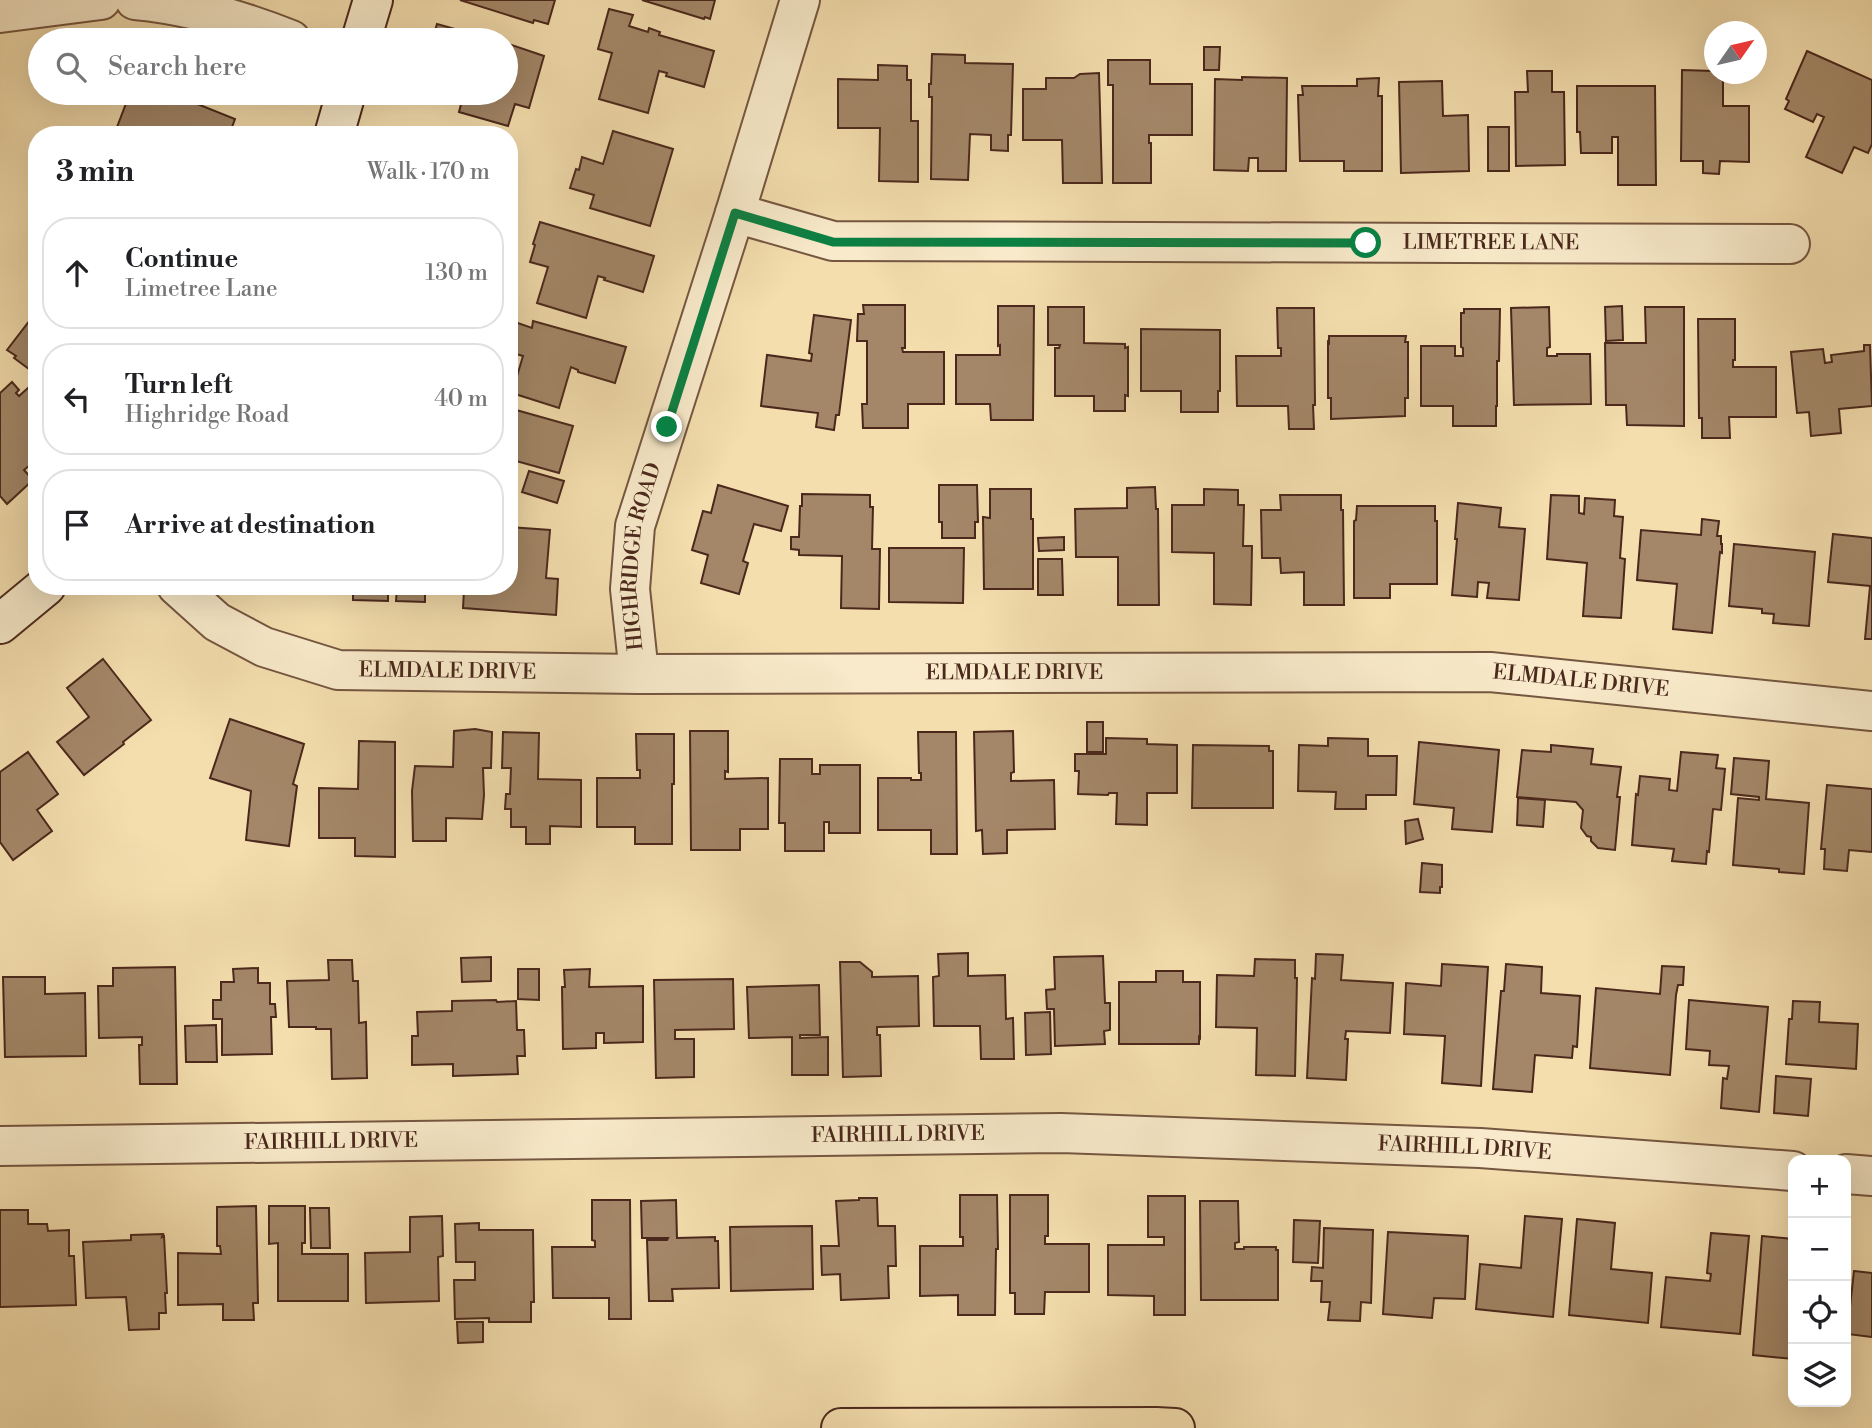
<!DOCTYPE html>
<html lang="en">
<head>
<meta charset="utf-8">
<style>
  body { margin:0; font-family:"Libre Bodoni",serif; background:#f2f2f2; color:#202124 }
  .controls { position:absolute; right:21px; bottom:21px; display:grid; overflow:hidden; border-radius:14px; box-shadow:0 7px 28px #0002 }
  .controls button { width:63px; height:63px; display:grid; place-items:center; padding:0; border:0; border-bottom:2px solid #e0e0e0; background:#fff; color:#202124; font:35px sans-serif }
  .compass { position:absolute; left:1704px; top:21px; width:63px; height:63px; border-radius:50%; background:#fff; box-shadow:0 7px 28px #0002; rotate:56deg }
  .stop { position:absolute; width:21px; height:21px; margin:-16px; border:5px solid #0b8043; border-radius:50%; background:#fff }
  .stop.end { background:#0b8043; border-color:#fff; box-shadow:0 2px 7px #0008 }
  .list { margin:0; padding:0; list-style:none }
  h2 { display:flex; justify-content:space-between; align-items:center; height:91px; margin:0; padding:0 28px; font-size:30px }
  h2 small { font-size:23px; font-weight:400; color:#757577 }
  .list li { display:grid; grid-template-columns:46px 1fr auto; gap:21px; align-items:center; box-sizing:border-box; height:112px; margin:0 14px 14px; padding:0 14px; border:2px solid #e0e0e0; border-radius:28px }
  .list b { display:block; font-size:26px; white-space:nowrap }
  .list p { margin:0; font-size:23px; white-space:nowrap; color:#757577 }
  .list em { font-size:23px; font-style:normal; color:#757577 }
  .icon { flex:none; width:38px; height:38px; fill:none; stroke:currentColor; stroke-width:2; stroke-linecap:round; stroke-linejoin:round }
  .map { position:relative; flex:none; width:1872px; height:1428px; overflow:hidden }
  .search { position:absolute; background:#fff; box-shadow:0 7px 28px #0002; left:28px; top:28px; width:490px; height:77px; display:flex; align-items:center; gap:18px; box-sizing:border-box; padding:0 24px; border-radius:38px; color:#757577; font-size:26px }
  .panel { position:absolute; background:#fff; box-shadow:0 7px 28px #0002; left:28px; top:126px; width:490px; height:469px; border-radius:28px }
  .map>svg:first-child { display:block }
  .building { fill:#a38768; stroke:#4b281c; stroke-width:2 }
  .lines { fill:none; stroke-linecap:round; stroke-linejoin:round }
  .street-casing { stroke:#755640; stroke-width:42 }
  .secondary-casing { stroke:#4b281c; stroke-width:42 }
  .primary-casing { stroke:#4b281c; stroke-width:42 }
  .street { stroke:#f8eaca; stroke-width:38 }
  .secondary { stroke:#f8eaca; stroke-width:38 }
  .primary { stroke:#f4deae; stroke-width:38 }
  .route { stroke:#0b8043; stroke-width:9 }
  .labels { text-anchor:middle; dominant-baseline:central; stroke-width:5; stroke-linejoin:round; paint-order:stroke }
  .street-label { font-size:21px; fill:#4b281c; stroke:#f8eaca }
</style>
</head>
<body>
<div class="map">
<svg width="1872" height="1428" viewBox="0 0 1872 1428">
  <rect width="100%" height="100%" fill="#f4deae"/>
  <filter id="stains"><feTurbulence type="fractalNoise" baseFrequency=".00286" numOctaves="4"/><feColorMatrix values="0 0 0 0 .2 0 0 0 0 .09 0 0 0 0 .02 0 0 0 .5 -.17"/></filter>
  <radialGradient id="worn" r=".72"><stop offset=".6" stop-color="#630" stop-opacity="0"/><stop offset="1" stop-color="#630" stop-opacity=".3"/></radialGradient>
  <g class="building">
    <polygon points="460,0 555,0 548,24 534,20 533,23"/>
    <polygon points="642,0 715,0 710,19 705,17 704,19"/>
    <polygon points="609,9 633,15 629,26 648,32 649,28 660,32 659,35 714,51 704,87 666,76 667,73 659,71 648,113 599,99 612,53 598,49"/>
    <polygon points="437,24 469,33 470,32 496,40 432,40"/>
    <polygon points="506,43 544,56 529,108 515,104 508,126 459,112 464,93 506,93"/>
    <polygon points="1204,47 1220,47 1219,70 1204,70"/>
    <polygon points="1807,51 1872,80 1872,144 1868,153 1854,147 1842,173 1806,157 1824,117 1817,114 1813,122 1785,109 1789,101 1786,99"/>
    <polygon points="932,54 965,55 965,63 1013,64 1011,135 1008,135 1008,151 991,150 991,135 970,134 968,180 931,179 932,97 929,97 929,84 931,84"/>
    <polygon points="1108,60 1150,60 1150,84 1192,84 1192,135 1149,135 1149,143 1151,143 1151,183 1113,183 1113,85 1108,85"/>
    <polygon points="878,65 907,66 907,80 911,80 911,121 918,121 918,182 879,181 880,128 838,128 838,79 878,80"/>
    <polygon points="1682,70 1714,71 1714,74 1723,74 1723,106 1749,106 1749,162 1720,161 1719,174 1703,173 1703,161 1681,161"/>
    <polygon points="1527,71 1552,71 1552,92 1564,92 1565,165 1516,166 1515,92 1528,92"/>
    <polygon points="1099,73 1102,183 1063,183 1062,140 1023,140 1023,89 1046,89 1046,78 1074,78 1080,74"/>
    <polygon points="1242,77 1287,78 1286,171 1258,171 1258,158 1249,158 1248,171 1214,170 1215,79 1242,80"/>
    <polygon points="1379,78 1378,96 1382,96 1382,171 1344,171 1344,161 1300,161 1298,95 1303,95 1302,86 1357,86 1357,79"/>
    <polygon points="1442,81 1443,116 1468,115 1469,171 1401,173 1399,82"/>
    <polygon points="1577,86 1655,86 1656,185 1618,185 1618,137 1612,137 1612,153 1581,153 1580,132 1577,132"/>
    <polygon points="130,93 162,93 189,103 190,101 235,119 229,135 114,135"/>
    <rect x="1488" y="127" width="21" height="44"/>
    <polygon points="613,131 673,149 650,226 590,208 594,195 570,188 576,169 579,170 582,157 603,164"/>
    <polygon points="540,222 654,256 643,292 604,280 605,278 598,276 586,318 537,303 548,267 530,262 535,245 533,244"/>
    <polygon points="863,305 905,305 905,348 902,348 903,352 944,352 944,404 908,404 908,428 863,428 862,404 867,404 867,341 857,341 858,314 864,314"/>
    <polygon points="998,306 1034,306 1033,420 991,420 990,404 956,404 956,355 1000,355 1000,345 998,346"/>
    <polygon points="1622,306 1623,340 1606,341 1605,307"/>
    <polygon points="1048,307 1084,307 1084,343 1125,344 1125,348 1128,347 1128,396 1125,395 1125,411 1094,411 1094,396 1055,396 1055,348 1059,348 1060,345 1048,345"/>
    <polygon points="1549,307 1550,347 1547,348 1547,356 1557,356 1557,354 1590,354 1591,404 1514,405 1511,308"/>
    <polygon points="1645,307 1684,307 1684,426 1627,425 1626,405 1606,405 1605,343 1646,343"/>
    <polygon points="1277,308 1314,308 1315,405 1313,405 1314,429 1289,429 1288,406 1237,406 1236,356 1281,356 1281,348 1278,348"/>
    <polygon points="1464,309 1500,309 1499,361 1497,361 1497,406 1496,406 1496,426 1453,426 1453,406 1421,406 1421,346 1455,346 1455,356 1463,356 1463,348 1461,347 1461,313 1464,313"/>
    <polygon points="37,311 37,375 14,358 16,356 7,350"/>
    <polygon points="814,315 851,320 839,415 836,415 834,430 816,427 818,413 761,406 767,355 811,361 812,354 809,353"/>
    <polygon points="1698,319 1735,319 1735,360 1733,360 1733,367 1776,367 1776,417 1729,417 1730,438 1702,438 1702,418 1699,418"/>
    <polygon points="533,321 626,347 615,383 578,372 578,370 571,367 559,408 512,393 523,356 509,352 509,341 515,322 532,328"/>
    <polygon points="1141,329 1220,330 1220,391 1218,391 1218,412 1181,412 1181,391 1141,391"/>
    <polygon points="1329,336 1406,336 1405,342 1408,342 1408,398 1405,398 1405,416 1331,419 1331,398 1328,398 1328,342 1329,343"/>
    <polygon points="1864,345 1870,345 1872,406 1839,409 1841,433 1811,436 1809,412 1797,413 1791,352 1823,349 1825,363 1832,362 1831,355 1864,351"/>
    <polygon points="12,382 19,390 16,393 19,396 29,387 37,394 37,459 24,470 33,480 7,504 0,496 0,393"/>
    <polygon points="509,408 573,426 559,473 509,459"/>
    <polygon points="529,471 564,481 557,503 522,492"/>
    <polygon points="718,485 788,506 781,531 754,524 743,561 748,563 739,594 701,583 708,555 692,550 703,511 711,513"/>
    <polygon points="939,485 977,485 978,522 975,522 975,538 942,538 942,522 939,522"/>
    <polygon points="1155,487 1156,509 1158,509 1159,605 1118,605 1118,557 1076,557 1075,509 1127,508 1127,488"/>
    <polygon points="990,489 1031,489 1031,519 1033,519 1033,589 984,589 983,517 990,518"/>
    <polygon points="1204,489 1238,490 1238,505 1244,505 1243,546 1252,546 1251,605 1214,604 1214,553 1172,552 1172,505 1204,505"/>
    <polygon points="802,494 870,495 870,507 873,507 872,549 880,549 879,609 841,608 842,556 799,555 799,550 791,549 791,537 799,537 800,506 802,506"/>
    <polygon points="1280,495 1341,495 1341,510 1343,510 1344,605 1304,605 1304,572 1281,573 1280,558 1262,558 1261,510 1281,510"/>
    <polygon points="1551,495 1579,496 1579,513 1584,514 1585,498 1615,500 1614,516 1623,517 1620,558 1625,559 1621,618 1583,616 1587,563 1547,559"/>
    <polygon points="1458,503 1501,508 1499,527 1525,529 1519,600 1487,598 1489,583 1478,582 1477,597 1452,595 1457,539 1455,539"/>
    <polygon points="1357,506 1435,506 1435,521 1437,521 1437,584 1390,584 1390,598 1354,598 1354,521 1356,520"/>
    <polygon points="1702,519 1719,521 1717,536 1721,536 1721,544 1722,544 1722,553 1720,552 1712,633 1673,629 1677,584 1637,580 1641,530 1701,535"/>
    <polygon points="509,527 550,530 546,578 558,579 556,615 463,608 464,590 476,591 476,586 509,586"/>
    <polygon points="1833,534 1872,538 1872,639 1865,639 1870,586 1828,582"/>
    <polygon points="1064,537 1064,550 1039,551 1038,538"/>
    <polygon points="1734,544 1815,552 1809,626 1773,623 1774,614 1762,613 1762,609 1729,606"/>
    <polygon points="889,548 964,548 963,603 889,602"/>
    <polygon points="1038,559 1062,559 1063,595 1038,595"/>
    <polygon points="353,586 425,586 425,602 396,601 397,588 388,588 388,601 353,600"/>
    <polygon points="103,659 151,720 123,742 124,744 84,775 57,742 89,717 67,688"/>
    <polygon points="230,719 304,744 293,784 297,786 289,846 246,840 251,791 210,778"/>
    <rect x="1087" y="722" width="16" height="30"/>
    <polygon points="475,729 492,732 491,768 483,768 484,795 482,819 446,818 446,841 413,841 412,791 415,766 453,767 454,731"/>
    <polygon points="690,731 728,731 728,772 725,771 725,779 768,778 768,829 740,829 740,850 691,850"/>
    <polygon points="1013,731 1014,772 1011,773 1011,781 1054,780 1055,829 1007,830 1007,853 983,854 982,830 976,831 974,732"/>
    <polygon points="503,732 539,733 538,779 581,780 581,827 550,826 550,844 526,844 526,827 511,827 511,809 505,809 506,794 510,794 511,768 502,768"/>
    <polygon points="918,732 956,732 957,854 931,854 931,830 878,830 878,778 911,778 911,780 921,780 921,773 919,773"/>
    <polygon points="636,734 674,734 674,784 672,784 672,844 635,844 635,827 597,827 597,778 640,778 640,770 637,770"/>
    <polygon points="1106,738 1147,739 1147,744 1177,745 1177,793 1147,793 1147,825 1116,824 1117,793 1109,793 1108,795 1078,794 1079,771 1075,771 1075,754 1106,754"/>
    <polygon points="1328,738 1368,739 1368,756 1397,756 1396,795 1366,795 1366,809 1335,809 1336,792 1298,791 1299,745 1328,746"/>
    <polygon points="359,741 395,742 395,857 355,856 355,838 319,838 319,788 358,789"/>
    <polygon points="1419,742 1499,750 1492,832 1452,829 1454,808 1414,804"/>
    <polygon points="1193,745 1269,746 1269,751 1273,751 1273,808 1192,808"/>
    <polygon points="1551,745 1593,749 1591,764 1621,767 1617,797 1620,797 1615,850 1598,848 1591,841 1591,837 1587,836 1581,828 1583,810 1576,802 1517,797 1522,750 1551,752"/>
    <polygon points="28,752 58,794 37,810 52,831 13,860 0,842 0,772"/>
    <polygon points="1681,752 1718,755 1716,768 1725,769 1721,810 1713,809 1709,852 1707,851 1706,864 1672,861 1674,849 1632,845 1636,794 1638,795 1640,776 1670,779 1669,790 1677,791"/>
    <polygon points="1734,758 1769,761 1766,799 1809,803 1804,874 1779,872 1779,869 1733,865 1738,798 1759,800 1759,797 1731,794"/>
    <polygon points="780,759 812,759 812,774 820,774 820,765 860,765 860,833 829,833 829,822 824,822 824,851 785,851 785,823 779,823"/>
    <polygon points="1827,785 1872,789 1872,852 1849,850 1847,871 1824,869 1825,849 1821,849"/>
    <polygon points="1518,798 1545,800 1543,827 1517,825"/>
    <polygon points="1418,819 1423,839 1406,844 1405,821"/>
    <polygon points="1422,863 1442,865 1442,887 1440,887 1440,893 1420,892"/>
    <polygon points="968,953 968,976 1005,975 1006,1019 1013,1018 1014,1059 981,1059 980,1026 934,1026 933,977 939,976 938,954"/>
    <polygon points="1316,954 1343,955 1341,980 1393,983 1390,1033 1346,1031 1345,1039 1348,1039 1346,1080 1307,1078 1312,978 1315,979"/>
    <polygon points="1103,956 1105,1003 1110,1003 1110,1030 1104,1031 1105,1044 1055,1046 1054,1009 1047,1009 1046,990 1055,989 1054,957"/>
    <polygon points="491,957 491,981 462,982 461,958"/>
    <polygon points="1255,959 1295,960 1295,978 1297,978 1295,1076 1256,1075 1257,1028 1216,1027 1217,975 1254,976"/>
    <polygon points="328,960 352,960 353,981 358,981 359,1023 366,1022 367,1078 332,1079 331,1029 316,1029 316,1027 289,1027 287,981 329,980"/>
    <polygon points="840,962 860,962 872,972 872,977 918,976 919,1026 877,1027 877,1035 880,1035 881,1076 843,1077"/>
    <polygon points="1442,964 1488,967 1481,1086 1442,1083 1445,1036 1404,1034 1406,983 1441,986"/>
    <polygon points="1506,964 1542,967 1541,993 1580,996 1577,1047 1573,1046 1572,1058 1535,1055 1532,1092 1493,1089 1501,991 1504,991"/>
    <polygon points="1662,966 1684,967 1683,985 1678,985 1676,995 1670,1075 1590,1068 1596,988 1660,994"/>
    <polygon points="175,967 177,1084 140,1084 139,1045 142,1045 142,1037 99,1038 98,986 113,986 113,968"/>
    <polygon points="258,968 258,983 270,983 270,1004 275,1004 276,1017 271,1017 272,1054 222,1055 222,1019 213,1019 213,1000 221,1000 221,982 234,982 233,969"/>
    <polygon points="518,969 539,969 539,1000 518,999"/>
    <polygon points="590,969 589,987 643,986 643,1042 604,1043 604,1033 596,1033 596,1048 563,1049 562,987 565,987 564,970"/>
    <polygon points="1156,971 1183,971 1183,982 1200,982 1200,1038 1199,1037 1199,1044 1119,1044 1119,982 1156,982"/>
    <polygon points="3,977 45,977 45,994 85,993 86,1056 5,1057"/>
    <polygon points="733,979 734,1029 675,1030 675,1039 694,1039 694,1077 656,1078 654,980"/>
    <polygon points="819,985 820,1035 800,1035 800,1038 828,1037 828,1075 792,1075 792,1037 749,1038 747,987"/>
    <polygon points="496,1000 497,1002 516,1001 517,1030 524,1030 525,1056 517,1056 518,1074 453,1076 453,1064 412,1065 412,1036 418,1036 417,1012 452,1011 452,1001"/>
    <polygon points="1689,1000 1768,1007 1759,1112 1721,1108 1723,1078 1727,1079 1729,1066 1709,1065 1710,1051 1686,1049"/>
    <polygon points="1793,1001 1820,1002 1819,1022 1858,1024 1856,1069 1786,1064 1789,1019 1792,1019"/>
    <polygon points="1050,1012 1051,1054 1026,1055 1025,1013"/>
    <polygon points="216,1025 217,1062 186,1062 185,1026"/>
    <polygon points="1776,1076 1811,1079 1808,1116 1774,1113"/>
    <polygon points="960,1195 997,1195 998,1249 996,1249 995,1315 958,1315 958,1295 920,1296 920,1246 963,1246 963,1237 960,1237"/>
    <polygon points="1010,1195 1048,1195 1048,1236 1045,1236 1045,1244 1089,1244 1089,1292 1045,1292 1044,1314 1015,1314 1015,1293 1010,1293"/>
    <polygon points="1148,1196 1185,1196 1185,1315 1154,1315 1154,1296 1108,1295 1108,1245 1164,1245 1164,1237 1148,1237"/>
    <polygon points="859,1198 877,1198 878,1226 895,1226 896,1266 888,1266 889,1298 841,1300 840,1274 822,1275 821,1246 839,1246 836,1201 859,1200"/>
    <polygon points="592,1200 630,1200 631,1319 609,1319 609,1298 553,1298 552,1247 595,1247 595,1241 592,1240"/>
    <polygon points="676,1200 677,1238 715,1237 715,1241 718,1241 719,1288 672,1289 673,1301 649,1301 647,1240 667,1240 668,1238 642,1238 641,1201"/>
    <polygon points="1200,1201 1238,1201 1239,1242 1235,1243 1235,1249 1244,1249 1244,1247 1276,1247 1276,1250 1278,1250 1278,1300 1201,1300"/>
    <polygon points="256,1206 258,1303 253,1303 254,1320 223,1320 223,1304 178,1305 178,1253 221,1254 220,1246 217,1246 217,1207"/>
    <polygon points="269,1206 305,1206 305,1243 302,1243 302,1254 348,1254 348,1301 278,1301 278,1243 269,1244"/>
    <polygon points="310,1208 329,1208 330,1248 311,1248"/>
    <polygon points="0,1210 28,1210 28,1224 47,1224 48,1231 69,1230 69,1256 74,1256 76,1305 0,1307"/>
    <polygon points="442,1216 443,1256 438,1257 439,1301 366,1303 365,1253 410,1252 410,1217"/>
    <polygon points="1525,1216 1562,1219 1553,1317 1476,1309 1480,1264 1521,1268"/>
    <polygon points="1577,1219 1615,1223 1611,1269 1652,1273 1648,1323 1569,1315"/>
    <polygon points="1294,1220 1320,1221 1318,1263 1293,1262"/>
    <polygon points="479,1223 479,1230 533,1230 534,1302 531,1302 531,1322 489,1322 489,1318 455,1319 454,1280 475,1280 475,1262 456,1262 455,1224"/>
    <polygon points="812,1226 813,1289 731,1291 730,1227"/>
    <polygon points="1324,1228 1373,1230 1371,1303 1361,1302 1360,1321 1328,1320 1330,1302 1321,1302 1322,1281 1311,1281 1312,1267 1323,1268"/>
    <polygon points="1388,1232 1468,1236 1465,1299 1434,1298 1432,1318 1383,1314"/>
    <polygon points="1711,1233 1749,1236 1740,1334 1661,1327 1666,1277 1710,1281 1711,1274 1707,1273"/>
    <polygon points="163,1234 162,1237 164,1236 167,1293 165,1293 166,1313 159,1313 159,1329 129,1330 126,1297 86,1298 83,1242 131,1240 131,1235"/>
    <polygon points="1762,1236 1793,1239 1793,1359 1753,1355"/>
    <polygon points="1854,1271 1872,1273 1872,1337 1847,1334"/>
    <polygon points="457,1322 483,1322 483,1342 458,1343"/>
  </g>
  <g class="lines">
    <g class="street-casing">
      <g id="street">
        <path d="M135 0C189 5 241 20 291 40"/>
        <polyline points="0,13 101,0"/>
        <path id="s1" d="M735 213 833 241 1790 244"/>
        <path id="s2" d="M177 586 217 622 264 647 338 670 639 674 1490 672 1872 711"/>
        <path id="s3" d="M639 674 630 589 635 526 735 213 800 0"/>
        <path id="s4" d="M0 1146 1061 1133 1480 1148 1793 1171"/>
        <polyline points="1846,1174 1872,1176"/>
      </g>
    </g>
    <g class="secondary-casing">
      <g id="secondary">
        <polyline points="361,40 373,0"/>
        <polyline points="334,135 346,93"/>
        <polyline points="0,624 46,586"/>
      </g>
    </g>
    <g class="primary-casing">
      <polyline id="primary" points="841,1428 1156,1427 1175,1428"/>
    </g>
    <use href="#street" class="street"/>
    <use href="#secondary" class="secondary"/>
    <use href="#primary" class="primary"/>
  </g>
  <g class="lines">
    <polyline class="route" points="667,427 735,213 833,242 1366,243"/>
  </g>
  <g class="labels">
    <g class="street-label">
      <text stroke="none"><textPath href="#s1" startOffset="760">LIMETREE LANE</textPath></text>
      <text stroke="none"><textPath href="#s3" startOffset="119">HIGHRIDGE ROAD</textPath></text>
      <text stroke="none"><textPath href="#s2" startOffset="294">ELMDALE DRIVE</textPath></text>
      <text stroke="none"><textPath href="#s2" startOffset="861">ELMDALE DRIVE</textPath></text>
      <text stroke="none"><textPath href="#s2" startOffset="1428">ELMDALE DRIVE</textPath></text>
      <text stroke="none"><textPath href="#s4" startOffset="898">FAIRHILL DRIVE</textPath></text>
      <text stroke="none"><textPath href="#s4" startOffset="331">FAIRHILL DRIVE</textPath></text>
      <text stroke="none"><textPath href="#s4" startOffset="1465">FAIRHILL DRIVE</textPath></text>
    </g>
  </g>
  <rect width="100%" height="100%" filter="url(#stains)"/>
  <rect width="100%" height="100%" fill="url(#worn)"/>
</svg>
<div class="controls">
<button>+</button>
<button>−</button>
<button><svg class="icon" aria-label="locate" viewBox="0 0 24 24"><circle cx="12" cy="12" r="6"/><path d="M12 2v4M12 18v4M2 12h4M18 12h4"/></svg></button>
<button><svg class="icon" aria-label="layers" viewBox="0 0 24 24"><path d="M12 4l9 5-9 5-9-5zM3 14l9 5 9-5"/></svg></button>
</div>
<svg class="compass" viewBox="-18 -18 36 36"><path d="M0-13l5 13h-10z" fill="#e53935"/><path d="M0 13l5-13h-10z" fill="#757577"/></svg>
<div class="stop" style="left:1366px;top:243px"></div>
<div class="stop end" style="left:667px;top:427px"></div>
<div class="search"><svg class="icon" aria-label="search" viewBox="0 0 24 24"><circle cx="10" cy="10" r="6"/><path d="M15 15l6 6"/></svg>Search here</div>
<section class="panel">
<h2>3 min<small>Walk · 170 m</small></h2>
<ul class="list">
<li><svg class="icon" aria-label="ahead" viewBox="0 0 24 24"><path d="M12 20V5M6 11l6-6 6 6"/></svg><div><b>Continue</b><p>Limetree Lane</p></div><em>130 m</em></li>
<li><svg class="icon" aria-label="left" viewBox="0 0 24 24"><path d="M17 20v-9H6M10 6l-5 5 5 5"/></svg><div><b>Turn left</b><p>Highridge Road</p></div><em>40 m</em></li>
<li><svg class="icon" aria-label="arrive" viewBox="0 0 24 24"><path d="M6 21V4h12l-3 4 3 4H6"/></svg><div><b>Arrive at destination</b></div></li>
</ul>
</section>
</div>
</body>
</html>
